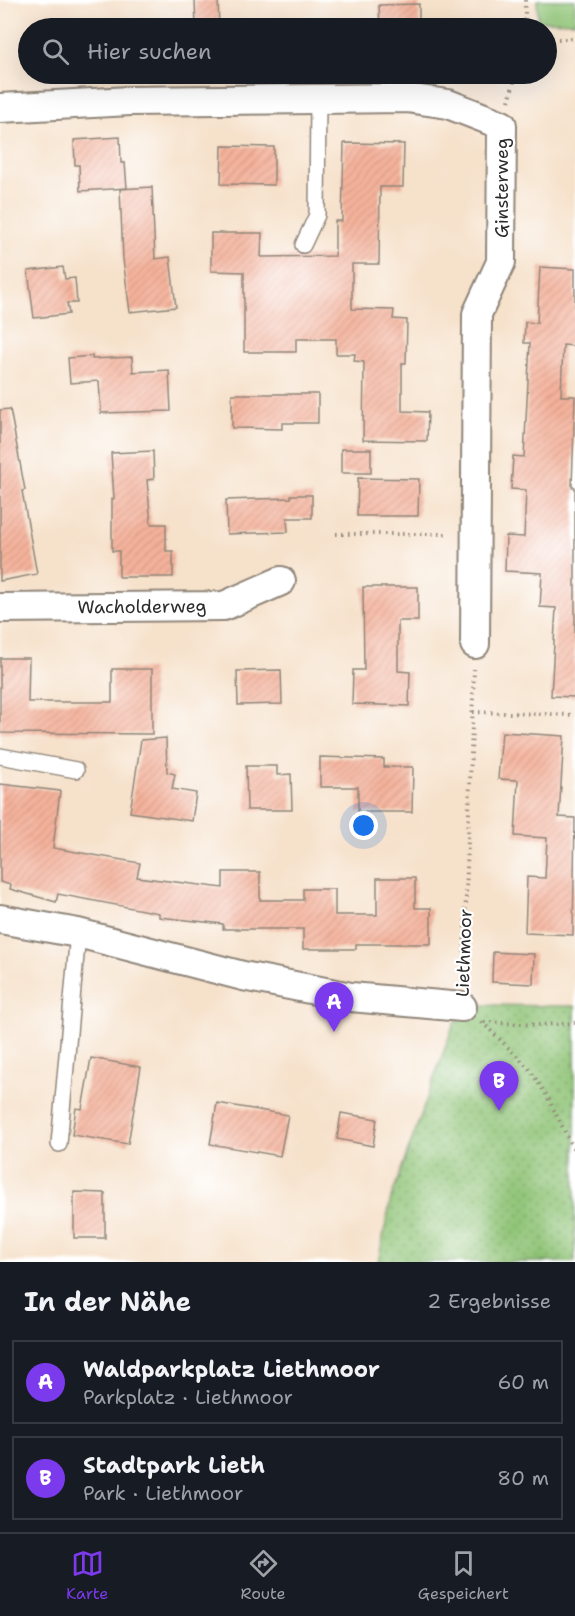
<!DOCTYPE html>
<html lang="de">
<head>
<meta charset="utf-8">
<style>
  body { margin:0; font-family:"Shantell Sans",sans-serif; background:#242831; color:#f1f3f6 }
  .you { position:absolute; left:364px; top:826px; width:21px; height:21px; margin:-15px; border:4px solid #fff; border-radius:50%; background:#1a73e8; box-shadow:0 0 0 9px #1a73e833 }
  .badge { display:grid; place-items:center; width:39px; height:39px; border-radius:50%; background:#7c3aed; color:#fff; font-size:20px; font-weight:700 }
  .pin { position:absolute; translate:-50% -50px; filter:drop-shadow(0 2px 3px #0008) }
  .pin::after { content:''; position:absolute; top:32px; width:21px; height:18px; background:inherit; clip-path:polygon(0 0,100% 0,50% 100%) }
  .list { margin:0; padding:0; list-style:none }
  h2 { display:flex; justify-content:space-between; align-items:center; height:78px; margin:0; padding:0 24px; font-size:26px }
  h2 small { font-size:20px; font-weight:400; color:#9ea1a6 }
  .list li { display:grid; grid-template-columns:39px 1fr auto; gap:18px; align-items:center; box-sizing:border-box; height:84px; margin:0 12px 12px; padding:0 12px; border:2px solid #363941; border-radius:0px }
  .list b { display:block; font-size:22px; white-space:nowrap }
  .list p { margin:0; font-size:20px; white-space:nowrap; color:#9ea1a6 }
  .list em { font-size:20px; font-style:normal; color:#9ea1a6 }
  .icon { flex:none; width:33px; height:33px; fill:none; stroke:currentColor; stroke-width:2; stroke-linecap:round; stroke-linejoin:round }
  .map { position:relative; flex:none; width:575px; height:1262px; overflow:hidden }
  .search { position:absolute; background:#171b24; box-shadow:0 6px 24px #0002; left:18px; right:18px; top:18px; height:66px; display:flex; align-items:center; gap:15px; box-sizing:border-box; padding:0 21px; border-radius:33px; color:#9ea1a6; font-size:22px }
  .sheet { height:270px; background:#171b24 }
  nav { display:flex; justify-content:space-around; align-items:center; box-sizing:border-box; height:84px; border-top:2px solid #363941; background:#171b24; font-size:16px; color:#9ea1a6 }
  nav a { display:grid; justify-items:center; gap:3px }
  nav .on { color:#7c3aed }
  .map>svg:first-child { display:block }
  .grass { fill:#8ec375; stroke:#5c7750; stroke-width:1.5 }
  .park { fill:url(#park-dots); stroke:#5c7750; stroke-width:1.5 }
  .building { fill:url(#building-hatch) }
  .lines { fill:none; stroke-linecap:round; stroke-linejoin:round }
  .lane-casing { stroke:#90867a; stroke-width:18 }
  .street-casing { stroke:#90867a; stroke-width:32 }
  .path { stroke:#90867a; stroke-width:4; stroke-dasharray:1.5 4.5; stroke-linecap:butt }
  .lane { stroke:#fff; stroke-width:15 }
  .street { stroke:#fff; stroke-width:28 }
  .labels { text-anchor:middle; dominant-baseline:central; stroke-width:4.5; stroke-linejoin:round; paint-order:stroke }
  .street-label { font-size:18px; fill:#2b2b2b; stroke:#fff }
</style>
</head>
<body>
<div class="map">
<svg width="575" height="1262" viewBox="0 0 575 1262">
  <defs>
    <pattern id="park-dots" width="8" height="8" patternUnits="userSpaceOnUse" patternTransform="scale(1.5)"><rect width="8" height="8" fill="#8ec375"/><path d="M2 2h.1M6 6h.1" fill="none" stroke="#749f60" stroke-width="1.8" stroke-linecap="round"/></pattern>
    <pattern id="building-hatch" width="6" height="6" patternUnits="userSpaceOnUse" patternTransform="scale(1.5)"><rect width="6" height="6" fill="#f5b29b"/><path d="M-1 1l2-2M0 6l6-6M5 7l2-2" fill="none" stroke="#d29986"/></pattern>
  </defs>
  <rect width="100%" height="100%" fill="#fff"/>
  <filter id="ink" filterUnits="userSpaceOnUse"><feTurbulence type="fractalNoise" baseFrequency=".0167" numOctaves="2"/><feDisplacementMap in="SourceGraphic" scale="12" xChannelSelector="R" yChannelSelector="G"/><feConvolveMatrix kernelMatrix="1 2 1 2 8 2 1 2 1" color-interpolation-filters="sRGB"/></filter>
  <filter id="wash" filterUnits="userSpaceOnUse"><feTurbulence type="fractalNoise" baseFrequency=".008" numOctaves="4" result="noise"/><feDisplacementMap in="SourceGraphic" scale="24" xChannelSelector="R" yChannelSelector="G"/><feGaussianBlur stdDeviation="1.35" result="paint"/><feColorMatrix in="noise" values="0 0 0 0 0 0 0 0 0 0 0 0 0 0 0 0 0 1.4 0 .05"/><feComposite in="paint" operator="in"/></filter>
  <g filter="url(#wash)">
    <rect width="100%" height="100%" fill="#f6e1ca"/>
    <polygon class="grass" points="537,0 575,0 575,22 538,21"/>
    <polygon class="park" points="474,1005 575,1006 575,1262 378,1262 391,1198 454,1023"/>
    <g id="blocks">
      <g class="building">
        <polygon points="195,0 218,0 219,28 196,28"/>
        <polygon points="419,4 419,28 380,28 379,5"/>
        <polygon points="120,137 121,163 125,163 127,188 80,191 79,165 75,165 74,140"/>
        <polygon points="344,143 404,144 403,187 380,187 379,264 352,264 352,309 394,310 393,319 407,320 406,363 402,363 402,411 428,412 427,441 363,440 364,362 354,361 355,354 336,354 336,339 296,339 296,352 244,352 244,272 211,271 211,233 262,233 261,257 335,256 335,221 342,221"/>
        <polygon points="222,146 274,147 274,185 221,184"/>
        <polygon points="152,187 155,259 170,257 176,307 130,312 123,259 120,189"/>
        <polygon points="63,267 65,279 75,278 77,303 67,303 69,314 34,318 28,271"/>
        <polygon points="540,267 575,269 575,346 563,345 561,396 575,396 572,487 575,487 575,697 551,696 556,608 540,607 542,573 505,571 506,536 524,537 526,490 511,489 513,456 524,457 530,343 524,343 525,322 537,323"/>
        <polygon points="92,356 92,359 132,357 133,372 169,370 171,411 101,413 99,381 70,383 68,358"/>
        <polygon points="232,394 318,394 318,423 282,423 282,429 232,428"/>
        <polygon points="10,409 25,490 22,491 37,574 0,581 0,410"/>
        <rect x="341" y="449" width="30" height="24"/>
        <polygon points="153,451 154,479 147,480 151,524 166,524 166,551 173,551 173,577 119,577 119,551 112,551 112,499 114,499 111,453"/>
        <polygon points="358,478 419,479 418,516 357,516"/>
        <polygon points="291,495 312,495 312,518 287,518 288,532 227,534 226,500 291,498"/>
        <polygon points="363,587 418,587 418,621 398,621 398,671 410,672 409,706 352,704 353,670 364,670"/>
        <polygon points="0,658 29,658 28,702 112,702 112,669 152,669 152,734 0,733"/>
        <polygon points="281,670 282,704 238,705 237,671"/>
        <polygon points="502,732 564,736 559,817 575,818 573,935 525,933 527,877 545,878 547,838 515,836 518,780 498,779"/>
        <polygon points="166,738 167,772 175,774 172,789 196,793 192,821 130,812 141,740"/>
        <polygon points="320,757 384,759 384,767 413,767 412,812 358,812 358,787 320,787"/>
        <polygon points="246,766 277,766 277,775 291,774 292,810 247,810"/>
        <polygon points="0,784 60,791 53,848 140,863 137,877 223,888 223,872 260,872 260,900 303,900 303,889 335,889 335,915 377,915 377,878 415,878 415,908 431,908 431,944 356,944 356,949 303,949 303,929 223,929 223,924 159,917 159,913 58,894 56,902 10,889 11,885 0,882"/>
        <polygon points="493,952 534,954 533,984 492,982"/>
        <polygon points="91,1058 141,1067 128,1144 72,1135 76,1108 82,1109"/>
        <polygon points="217,1103 288,1115 280,1156 210,1144"/>
        <polygon points="341,1113 377,1119 373,1146 337,1139"/>
        <polygon points="74,1192 105,1193 105,1238 74,1238"/>
      </g>
    </g>
  </g>
  <g filter="url(#ink)">
    <use href="#blocks" fill-opacity="0" stroke="#90867a" stroke-width="1.5"/>
    <g class="lines">
      <g class="lane-casing">
        <g id="lane">
          <polyline points="303,245 317,215 318,100"/>
          <polyline points="0,756 76,770"/>
          <polyline points="59,1144 78,933"/>
        </g>
      </g>
      <g class="street-casing">
        <g id="street">
          <polyline points="0,108 130,101 407,98 448,104 502,125 501,262 477,314 475,644"/>
          <path id="s1" d="M0 608 224 606 281 581"/>
          <polyline points="0,919 78,933 243,976 351,997 462,1007"/>
        </g>
      </g>
      <g class="path">
        <polyline points="525,0 525,28"/>
        <polyline points="546,39 575,39"/>
        <polyline points="509,101 516,74"/>
        <polyline points="336,534 449,534"/>
        <polyline points="473,712 575,715"/>
        <polyline points="463,982 474,669"/>
        <polyline points="482,1022 528,1067 547,1096 575,1152"/>
        <polyline points="484,1022 538,1025 575,1023"/>
      </g>
      <use href="#lane" class="lane"/>
      <use href="#street" class="street"/>
    </g>
  </g>
  <g class="labels">
    <g class="street-label">
      <text transform="translate(502 188) rotate(-90)">Ginsterweg</text>
      <text stroke="none"><textPath href="#s1" startOffset="142">Wacholderweg</textPath></text>
      <text transform="translate(464 953) rotate(-88)">Liethmoor</text>
    </g>
  </g>
</svg>
<div class="you"></div>
<div class="pin badge" style="left:334px;top:1032px">A</div>
<div class="pin badge" style="left:499px;top:1111px">B</div>
<div class="search"><svg class="icon" aria-label="search" viewBox="0 0 24 24"><circle cx="10" cy="10" r="6"/><path d="M15 15l6 6"/></svg>Hier suchen</div>
</div>
<section class="sheet">
<h2>In der Nähe<small>2 Ergebnisse</small></h2>
<ul class="list">
<li><span class="badge">A</span><div><b>Waldparkplatz Liethmoor</b><p>Parkplatz · Liethmoor</p></div><em>60 m</em></li>
<li><span class="badge">B</span><div><b>Stadtpark Lieth</b><p>Park · Liethmoor</p></div><em>80 m</em></li>
</ul>
</section>
<nav>
<a class="on"><svg class="icon" aria-label="map" viewBox="0 0 24 24"><path d="M3 6l6-2 6 2 6-2v14l-6 2-6-2-6 2zM9 4v14M15 6v14"/></svg>Karte</a>
<a><svg class="icon" aria-label="directions" viewBox="0 0 24 24"><path d="M12 3l9 9-9 9-9-9zM9 14v-3h6M13 9l2 2-2 2"/></svg>Route</a>
<a><svg class="icon" aria-label="saved" viewBox="0 0 24 24"><path d="M7 4h10v16l-5-4-5 4z"/></svg>Gespeichert</a>
</nav>
</body>
</html>
